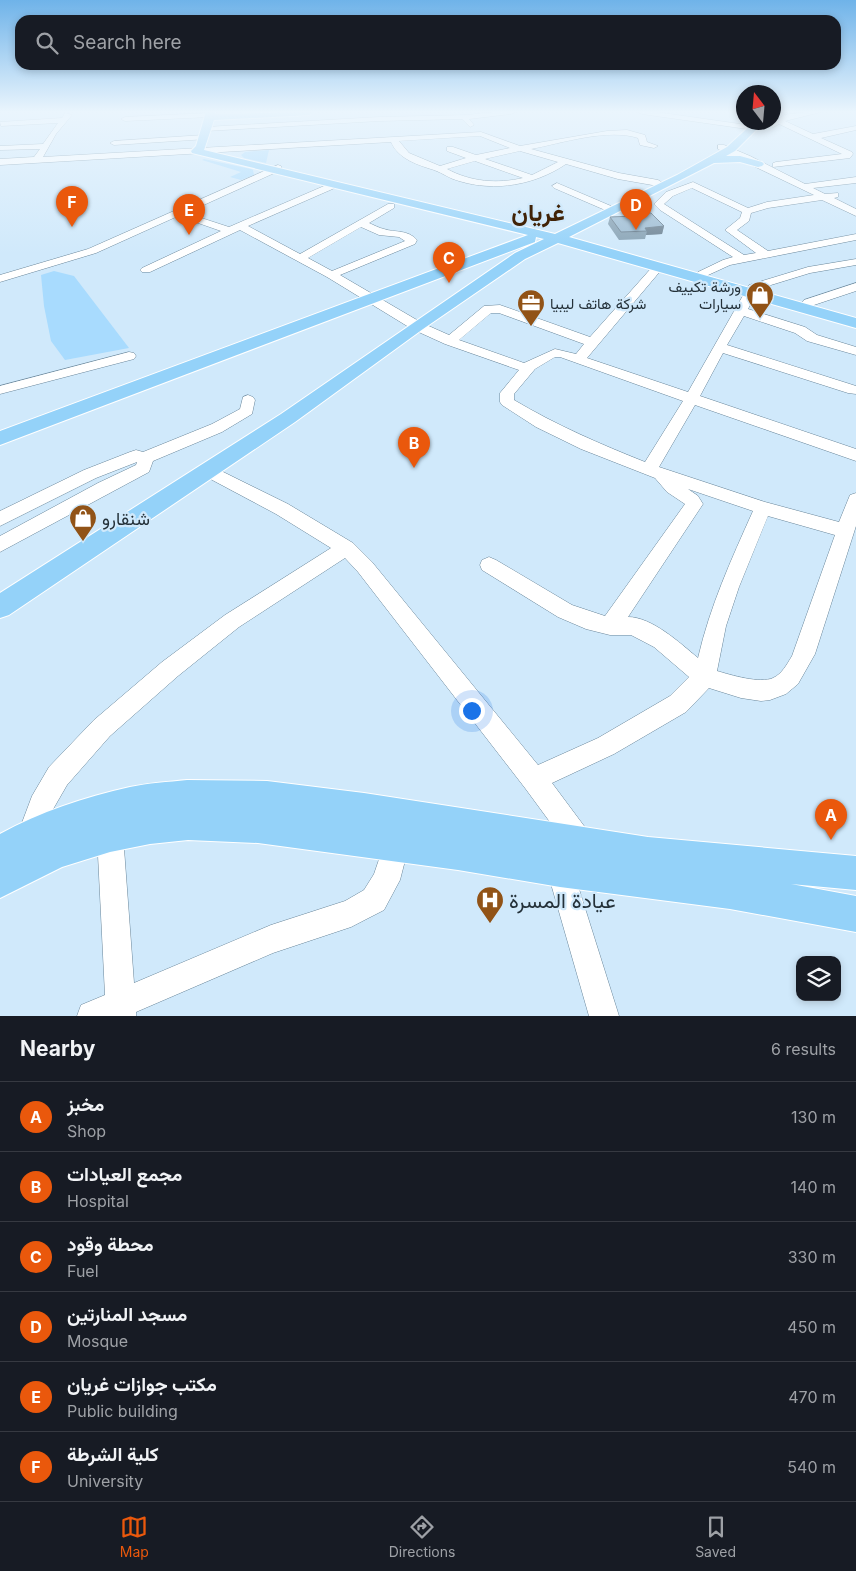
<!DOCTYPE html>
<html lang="en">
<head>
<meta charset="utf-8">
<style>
  body { margin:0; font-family:Inter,Vazirmatn,sans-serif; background:#20242c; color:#f1f3f6 }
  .controls { position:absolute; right:15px; bottom:15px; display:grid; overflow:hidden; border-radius:10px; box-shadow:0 2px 8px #0003 }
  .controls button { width:45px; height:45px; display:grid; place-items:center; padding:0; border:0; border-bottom:1px solid #363941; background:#171b24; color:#f1f3f6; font:25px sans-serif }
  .compass { position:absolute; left:736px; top:85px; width:45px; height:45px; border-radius:50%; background:#171b24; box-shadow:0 2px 8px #0003; rotate:344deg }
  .you { position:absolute; left:471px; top:710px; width:18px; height:18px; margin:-12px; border:4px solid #fff; border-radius:50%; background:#1a73e8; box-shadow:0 0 0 8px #1a73e833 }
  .badge { display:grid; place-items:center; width:32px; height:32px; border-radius:50%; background:#ea580c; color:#fff; font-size:16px; font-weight:700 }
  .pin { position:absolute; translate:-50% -41px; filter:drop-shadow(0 1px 2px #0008) }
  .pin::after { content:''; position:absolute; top:26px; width:18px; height:15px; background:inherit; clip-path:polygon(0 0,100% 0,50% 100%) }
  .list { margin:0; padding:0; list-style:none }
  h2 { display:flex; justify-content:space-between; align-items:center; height:65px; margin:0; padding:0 20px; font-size:21px }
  h2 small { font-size:16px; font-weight:400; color:#9ea1a6 }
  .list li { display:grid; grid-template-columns:32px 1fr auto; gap:15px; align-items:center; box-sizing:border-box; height:70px; padding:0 20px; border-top:1px solid #363941 }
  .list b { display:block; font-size:19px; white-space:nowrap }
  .list p { margin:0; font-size:16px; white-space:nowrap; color:#9ea1a6 }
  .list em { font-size:16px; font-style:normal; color:#9ea1a6 }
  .icon { flex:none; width:28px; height:28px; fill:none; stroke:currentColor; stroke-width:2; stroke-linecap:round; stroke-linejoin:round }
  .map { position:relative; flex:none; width:856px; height:1016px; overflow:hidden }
  .search { position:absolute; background:#171b24; box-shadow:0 2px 8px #0003; left:15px; right:15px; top:15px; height:55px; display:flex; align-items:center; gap:12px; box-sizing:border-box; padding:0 18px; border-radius:15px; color:#9ea1a6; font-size:19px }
  .sheet { height:485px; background:#171b24 }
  nav { display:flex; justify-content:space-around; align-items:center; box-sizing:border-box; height:70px; border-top:1px solid #363941; background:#171b24; font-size:14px; color:#9ea1a6 }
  nav a { display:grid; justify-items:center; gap:2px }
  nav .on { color:#ea580c }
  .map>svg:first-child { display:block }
  .green { fill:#a8dbfe }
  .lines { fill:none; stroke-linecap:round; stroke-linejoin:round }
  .minor-casing { stroke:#69869a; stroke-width:1 }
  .major-casing { stroke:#fff; stroke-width:2 }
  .minor { fill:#fff; fill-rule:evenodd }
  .major { fill:#94d2f9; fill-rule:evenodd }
  .wall { fill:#89a3b5 }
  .shaded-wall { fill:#6f8494 }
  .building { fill:#9fbdd3; stroke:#6f8494 }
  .labels { text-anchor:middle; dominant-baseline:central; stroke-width:4.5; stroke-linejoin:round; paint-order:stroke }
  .far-poi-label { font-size:15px; fill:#243139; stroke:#d0e9fb; text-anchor:end }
  .poi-label { font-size:18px; fill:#243139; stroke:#d0e9fb; text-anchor:start }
  .near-poi-label { font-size:21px; fill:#243139; stroke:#d0e9fb; text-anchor:start }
  .far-town-label { font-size:24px; font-weight:bold; fill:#412307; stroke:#d0e9fb }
</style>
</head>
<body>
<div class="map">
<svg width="856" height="1016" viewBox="0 0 856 1016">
  <rect width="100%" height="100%" fill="#d0e9fb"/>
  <g class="green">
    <polygon points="269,150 266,163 244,158 241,155 245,152"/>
    <polygon points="204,159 251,169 253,170 254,175 241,180 230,177 241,172 202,160"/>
    <polygon points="54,271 74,276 129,348 65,360 51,341 44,306 41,275"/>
  </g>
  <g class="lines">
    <g class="minor-casing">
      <g id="minor">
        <polygon points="494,112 515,112 511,114 469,119 474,125 470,127 462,119 379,121 206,131 202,129 206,127 379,117 467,115"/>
        <polygon points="638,112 656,112 747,125 751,127 747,129 642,114"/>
        <polygon points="805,112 821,112 785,121 813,134 856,126 856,130 821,138 852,152 853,154 850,158 773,167 773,163 776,162 842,154 779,124 773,127 769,125 784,115"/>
        <path d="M65 113 72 115 56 134 43 157 481 132 520 146 607 131 627 130 645 135 647 142 658 146 654 148 640 145 638 138C608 128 562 143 531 149L619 173 658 180 663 183 658 186 618 179 566 164C535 185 495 192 459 181 450 179 443 173 434 170 418 165 398 159 391 142L0 165V159L34 157 40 149 0 150V146L43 144 58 123 1 126 0 122 62 118ZM480 136 510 148 476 155 453 147H447V151L466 158 440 166 409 153 399 141ZM520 151 558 162 532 175 485 159ZM475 161 523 178C497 184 471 182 447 169Z"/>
        <polygon points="213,113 213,117 210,117 125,121 121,119 125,117"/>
        <polygon points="204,135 207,135 207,139 114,145 110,143 114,141"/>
        <path d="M718 145H724L750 156 805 184 856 177V183L813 188 825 194 838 193V197L834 198 856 209V216L822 200 768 208 751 213 749 221 737 230 768 251 856 234V240L730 265 706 276H698L696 274 698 272 723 260 733 257 660 210 654 204 666 192 693 182 748 208 767 202 814 195 718 149ZM692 188 742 212 740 218 725 230 756 253 744 255 664 204 673 196Z"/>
        <path d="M278 165 281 166V170L186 213 229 227 331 183H337V187L248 226 300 254 388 204H394V208L369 223C374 225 379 228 384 229 396 233 407 229 417 240L415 244 340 275 422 323 449 335 484 306 500 305 590 337 654 265H662L664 267 662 269 587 358 688 392 749 285 808 267 856 259V265L810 273 758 289 748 309 805 327 817 335 856 347V355L807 341 795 333 744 316 727 345 856 386V394L848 393 723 353 700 396 856 449V461L695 405 659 467 765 502 839 522 850 495 856 493V526L815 654 798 684 786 694 770 700 761 701 741 698 709 688 686 712 614 754 552 783 590 834 594 843 590 852 581 856 572 852 525 788 358 572 345 558 239 627 178 676 110 736 67 785 52 811 39 845 30 849 21 845 17 836 32 796 49 767 94 720 162 662 225 615 331 548 276 514 201 474 199 470 201 466 207 464 288 504 353 543 372 562 538 765 598 738 670 696 689 677 654 647 631 635H610L586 629 558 617 482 570 480 565 482 560 489 557 496 560 572 605 605 616 685 504 667 492 655 478 581 449 536 427 502 405 500 402V393L519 370 445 344 412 329 327 277 240 230 150 272H142L140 270 142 268 221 231 178 216 96 253 0 282V275L88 249ZM361 227 379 235 399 237 405 241 332 271 308 258ZM491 313H499L584 344 576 354 555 349 524 363 459 340ZM555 357H560L683 401 645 462C600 444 556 425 514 400V394L535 369ZM688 489 753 511C731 560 710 606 698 658 680 643 652 617 628 617L703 504 698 496ZM768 516 835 535 792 656C787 664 782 674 773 678 760 684 731 675 717 671L726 626 739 587Z"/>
        <polygon points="557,183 611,206 613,208 608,211 605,210 554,188 552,186"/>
        <polygon points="856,283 856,291 808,307 802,303 804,300"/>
        <polygon points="129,352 134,353 136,356 134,359 0,394 0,386"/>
        <polygon points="248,395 253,397 255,400 252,414 222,432 153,461 149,472 0,552 0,536 98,483 136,465 137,462 96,478 0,526 0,511 84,470 130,452 136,450 143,452 212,424 240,409 243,397"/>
        <polygon points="110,822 119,826 123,835 134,983 271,925 345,901 364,890 374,874 387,836 396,832 405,836 409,845 400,880 384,910 351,927 273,953 136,1012 136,1016 77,1016 81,1005 105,995 97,835 101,826"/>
        <polygon points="560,857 570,860 573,870 619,1016 589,1016 547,870 550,860"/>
      </g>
    </g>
    <g class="major-casing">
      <g id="major">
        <polygon points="206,112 215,112 215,114 314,112 309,115 214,120 204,150 555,234 677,175 727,147 754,122 764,122 735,151 726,156 740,156 762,162 764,164 762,166 758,167 740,162 714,163 569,237 856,318 856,328 558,243 525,259 423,329 295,422 9,615 0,618 0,593 281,414 515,253 544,239 536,237 535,242 0,445 0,431 528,235 192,153 191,151 196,146"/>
        <path d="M187 780 267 781 364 793 648 837 856 856V890L791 884 856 896V932L730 909 560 887 458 870 258 843 188 840 150 844 110 852 62 867 0 898V834C40 812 85 797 130 787 148 783 168 782 187 780Z"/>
      </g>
    </g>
    <use href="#minor" class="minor"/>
    <use href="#major" class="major"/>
  </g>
  <polygon class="wall" points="630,212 664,226 662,234 646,235 645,239 619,240 608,224 610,217 629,216"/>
  <polygon class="shaded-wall" points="664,226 662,234 646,235 647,231 645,228"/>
  <polygon class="building" points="630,212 651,213 664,226 645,228 647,231 621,232 610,217 634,216"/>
  <linearGradient id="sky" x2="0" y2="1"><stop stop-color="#6fb3e9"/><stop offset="0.44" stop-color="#eaf5fd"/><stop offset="1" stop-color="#eaf5fd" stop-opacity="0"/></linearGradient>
  <rect width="856" height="254" fill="url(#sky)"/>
  <defs>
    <g id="shop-pin" transform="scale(1.4375)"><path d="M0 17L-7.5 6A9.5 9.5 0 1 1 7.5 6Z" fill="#915317" stroke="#d0e9fb"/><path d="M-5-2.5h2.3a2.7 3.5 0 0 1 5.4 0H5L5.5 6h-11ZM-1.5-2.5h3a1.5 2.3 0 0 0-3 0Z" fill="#fff"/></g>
    <g id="office-pin" transform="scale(1.4375)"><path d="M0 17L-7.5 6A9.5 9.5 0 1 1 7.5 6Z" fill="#915317" stroke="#d0e9fb"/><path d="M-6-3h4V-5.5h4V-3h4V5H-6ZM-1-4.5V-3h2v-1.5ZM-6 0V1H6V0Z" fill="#fff"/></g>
    <g id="hospital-pin" transform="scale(1.4375)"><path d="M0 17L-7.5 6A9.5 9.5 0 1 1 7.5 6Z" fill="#915317" stroke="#d0e9fb"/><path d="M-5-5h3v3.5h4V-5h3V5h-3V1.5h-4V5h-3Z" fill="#fff"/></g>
  </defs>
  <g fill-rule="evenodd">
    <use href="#shop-pin" x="760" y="295"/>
    <use href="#office-pin" x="531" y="303"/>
    <use href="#shop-pin" x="83" y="518"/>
    <use href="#hospital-pin" x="490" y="900"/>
  </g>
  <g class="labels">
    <g class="far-poi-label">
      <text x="741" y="286">ورشة تكييف<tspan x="741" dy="17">سيارات</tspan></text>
      <text x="550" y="303" text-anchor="start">شركة هاتف ليبيا</text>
    </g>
    <g class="poi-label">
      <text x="102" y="518">شنقارو</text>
    </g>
    <g class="near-poi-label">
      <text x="509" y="900">عيادة المسرة</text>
    </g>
    <g class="far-town-label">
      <text x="538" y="212">غريان</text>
    </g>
  </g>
</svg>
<div class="controls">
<button><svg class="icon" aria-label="layers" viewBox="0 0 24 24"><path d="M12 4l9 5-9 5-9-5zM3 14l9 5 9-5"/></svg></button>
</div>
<svg class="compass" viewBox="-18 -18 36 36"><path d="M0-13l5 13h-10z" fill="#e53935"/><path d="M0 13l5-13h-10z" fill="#9ea1a6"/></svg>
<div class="you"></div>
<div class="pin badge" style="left:831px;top:840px">A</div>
<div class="pin badge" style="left:414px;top:468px">B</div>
<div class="pin badge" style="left:449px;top:283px">C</div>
<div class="pin badge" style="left:636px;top:230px">D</div>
<div class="pin badge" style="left:189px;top:235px">E</div>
<div class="pin badge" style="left:72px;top:227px">F</div>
<div class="search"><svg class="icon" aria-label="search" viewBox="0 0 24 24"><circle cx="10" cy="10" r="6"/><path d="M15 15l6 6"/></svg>Search here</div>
</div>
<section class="sheet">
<h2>Nearby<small>6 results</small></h2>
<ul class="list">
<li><span class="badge">A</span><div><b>مخبز</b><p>Shop</p></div><em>130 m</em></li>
<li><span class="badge">B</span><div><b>مجمع العيادات</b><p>Hospital</p></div><em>140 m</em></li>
<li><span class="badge">C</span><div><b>محطة وقود</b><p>Fuel</p></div><em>330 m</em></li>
<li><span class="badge">D</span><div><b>مسجد المنارتين</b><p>Mosque</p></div><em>450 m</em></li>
<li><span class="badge">E</span><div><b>مكتب جوازات غريان</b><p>Public building</p></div><em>470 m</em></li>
<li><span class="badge">F</span><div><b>كلية الشرطة</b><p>University</p></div><em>540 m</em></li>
</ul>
</section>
<nav>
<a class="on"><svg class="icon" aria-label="map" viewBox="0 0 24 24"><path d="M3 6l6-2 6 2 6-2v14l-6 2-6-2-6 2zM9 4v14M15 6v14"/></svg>Map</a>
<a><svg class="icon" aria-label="directions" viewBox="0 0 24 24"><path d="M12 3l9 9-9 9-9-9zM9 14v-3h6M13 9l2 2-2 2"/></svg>Directions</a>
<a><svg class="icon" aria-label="saved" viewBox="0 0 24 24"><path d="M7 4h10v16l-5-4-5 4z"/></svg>Saved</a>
</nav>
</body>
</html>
